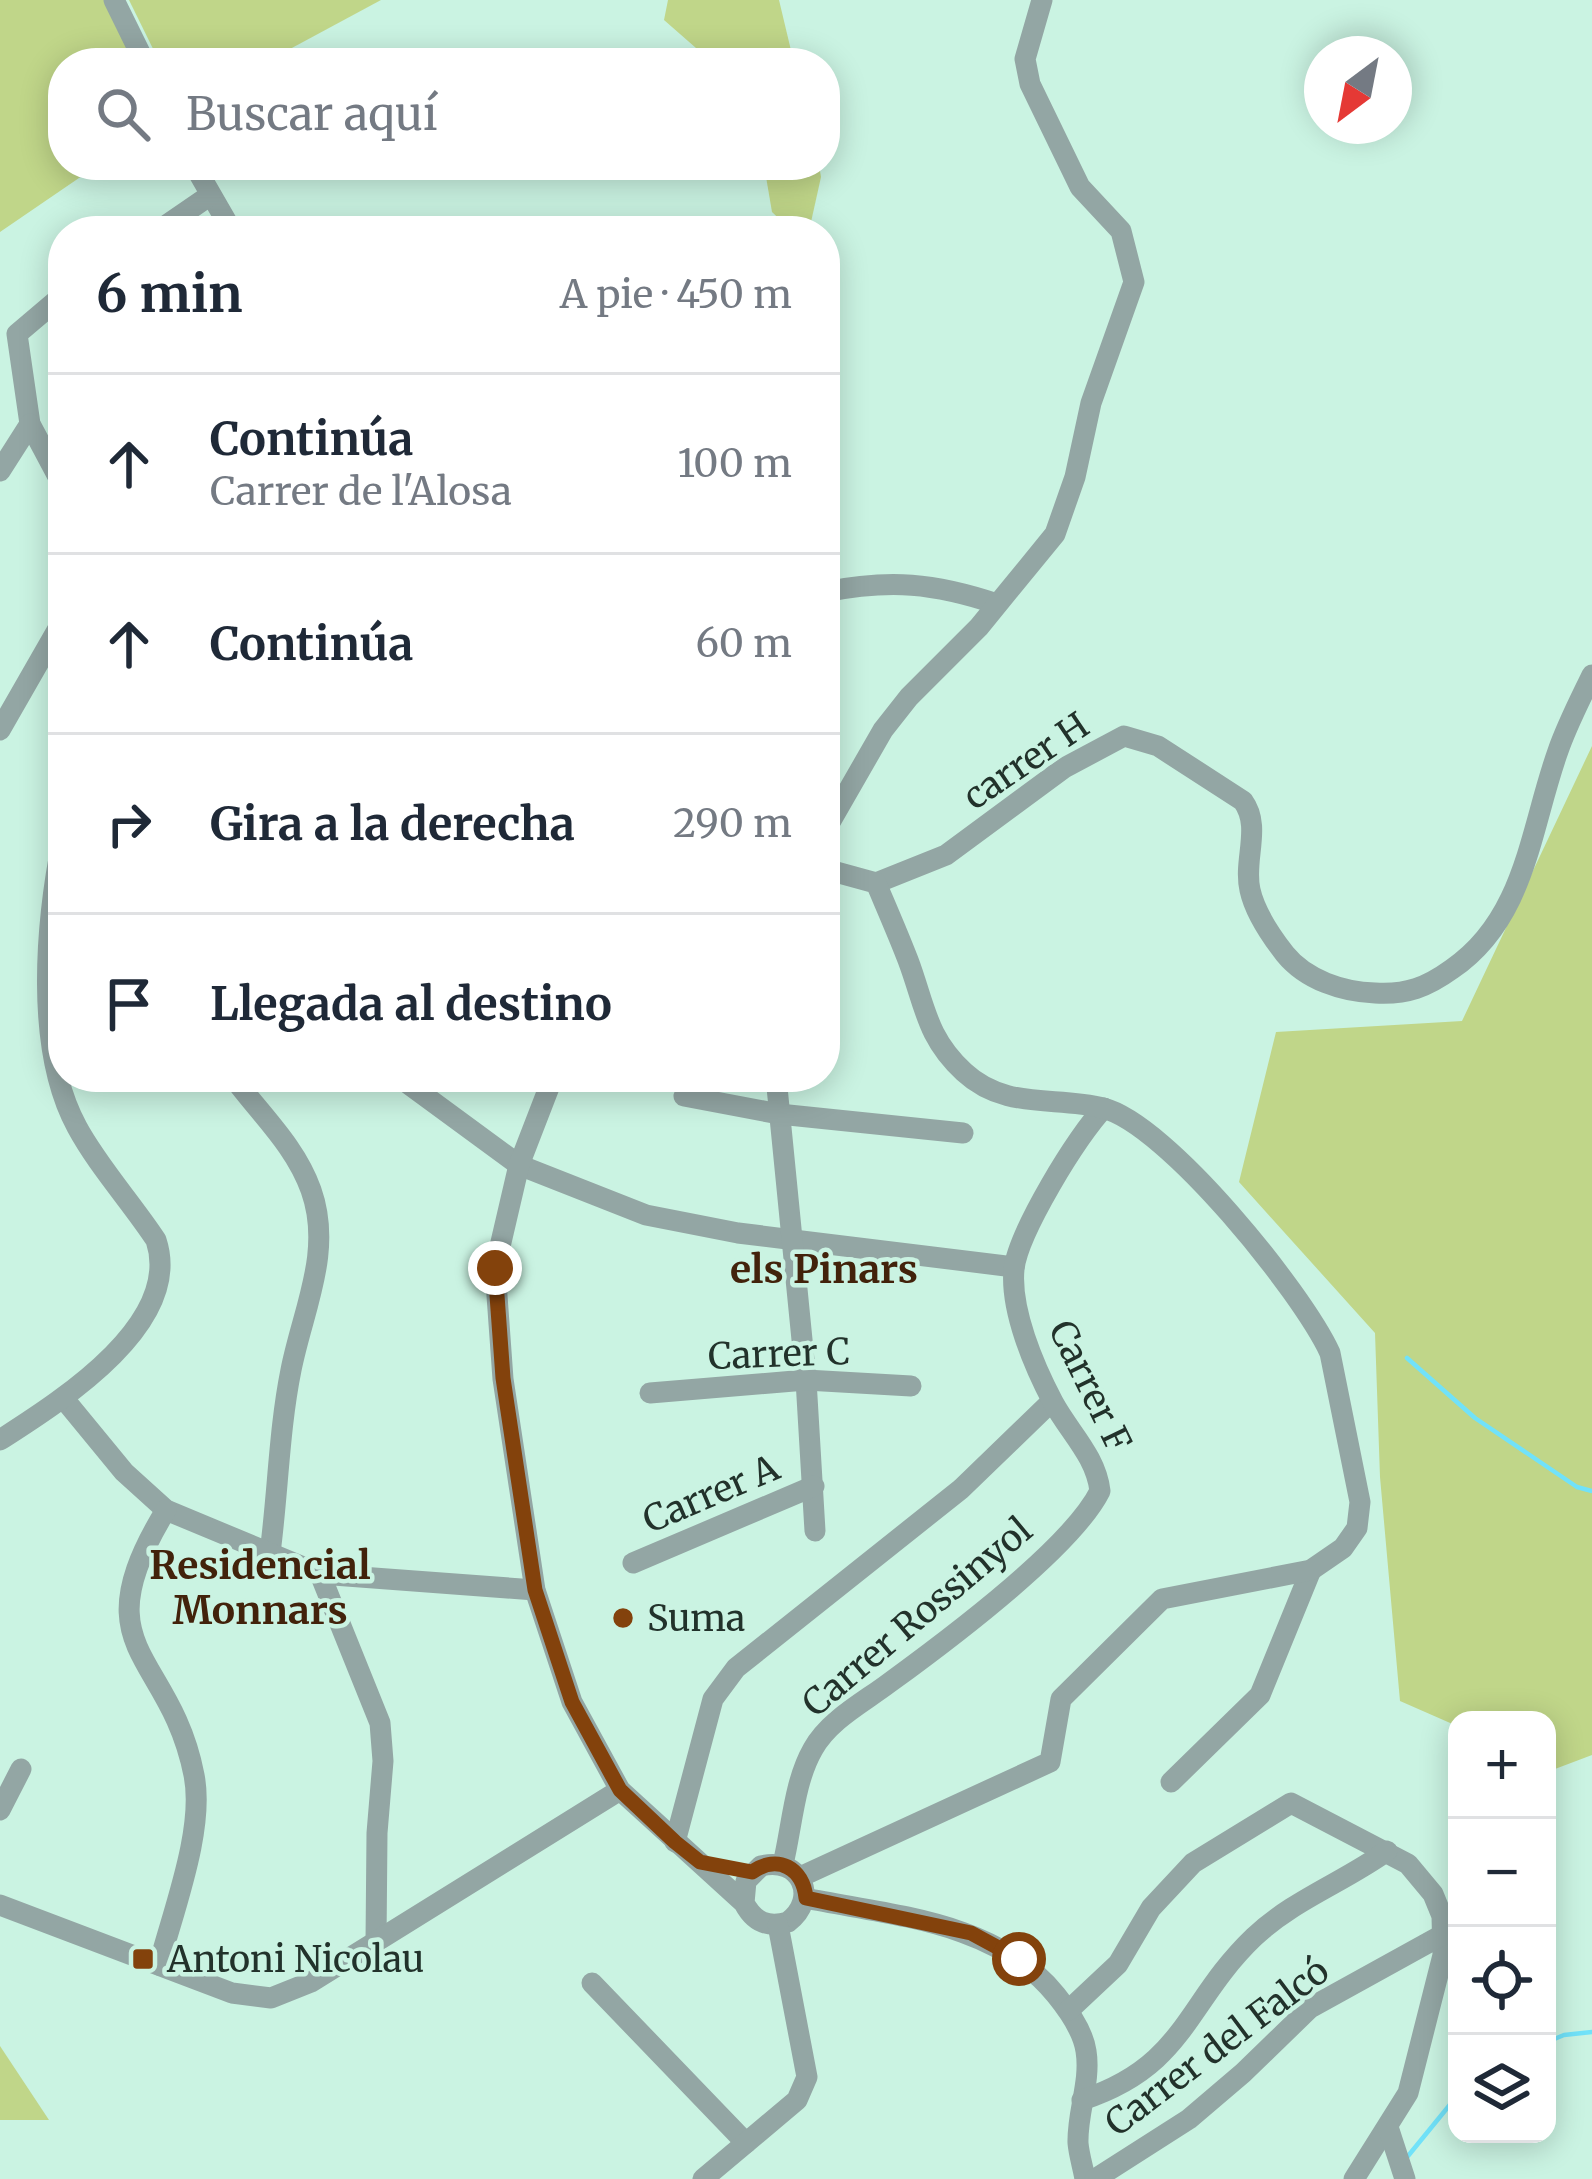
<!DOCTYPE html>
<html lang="es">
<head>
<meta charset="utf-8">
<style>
  body { margin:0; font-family:Merriweather,serif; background:#f6f6f7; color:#1f2937 }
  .controls { position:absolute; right:36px; bottom:36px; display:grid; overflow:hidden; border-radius:24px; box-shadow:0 6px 30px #0003 }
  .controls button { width:108px; height:108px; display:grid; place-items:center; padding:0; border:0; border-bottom:3px solid #e0e1e3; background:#fff; color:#1f2937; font:60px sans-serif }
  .compass { position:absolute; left:1304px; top:36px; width:108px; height:108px; border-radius:50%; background:#fff; box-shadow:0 6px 30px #0003; rotate:212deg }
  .stop { position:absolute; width:36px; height:36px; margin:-27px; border:9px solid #83420c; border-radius:50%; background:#fff }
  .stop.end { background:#83420c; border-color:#fff; box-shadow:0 3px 12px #0008 }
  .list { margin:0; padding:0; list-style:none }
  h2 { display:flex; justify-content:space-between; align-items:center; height:156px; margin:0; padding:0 48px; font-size:51px }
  h2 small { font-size:39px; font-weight:400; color:#747a83 }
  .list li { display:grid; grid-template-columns:78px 1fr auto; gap:36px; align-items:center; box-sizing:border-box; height:180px; padding:0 48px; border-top:3px solid #e0e1e3 }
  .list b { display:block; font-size:45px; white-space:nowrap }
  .list p { margin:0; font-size:39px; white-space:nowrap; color:#747a83 }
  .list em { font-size:39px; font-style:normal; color:#747a83 }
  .icon { flex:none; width:66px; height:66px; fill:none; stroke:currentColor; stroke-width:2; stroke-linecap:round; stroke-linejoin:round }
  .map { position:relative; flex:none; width:1592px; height:2179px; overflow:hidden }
  .search { position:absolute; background:#fff; box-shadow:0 6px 30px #0003; left:48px; top:48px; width:792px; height:132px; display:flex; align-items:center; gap:30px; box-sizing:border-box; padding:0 42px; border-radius:48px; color:#747a83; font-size:45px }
  .panel { position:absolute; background:#fff; box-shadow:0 6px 30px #0003; left:48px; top:216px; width:792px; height:876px; border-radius:48px }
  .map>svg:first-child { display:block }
  .green { fill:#c0d689 }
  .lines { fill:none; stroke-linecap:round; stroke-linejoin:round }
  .stream { stroke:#71e2f9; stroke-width:4.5 }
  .minor { stroke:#93a6a4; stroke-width:21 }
  .route { stroke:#83420c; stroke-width:15 }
  .poi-dot { fill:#83420c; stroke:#caf3e2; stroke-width:4.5 }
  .labels { text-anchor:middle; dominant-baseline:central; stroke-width:9; stroke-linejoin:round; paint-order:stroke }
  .street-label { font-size:36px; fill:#22322b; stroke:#caf3e2 }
  .poi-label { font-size:36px; fill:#22322b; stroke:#caf3e2; text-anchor:start }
  .neighbourhood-label { font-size:39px; font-weight:bold; fill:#42220b; stroke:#caf3e2 }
</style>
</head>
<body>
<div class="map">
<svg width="1592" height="2179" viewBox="0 0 1592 2179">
  <rect width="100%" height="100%" fill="#caf3e2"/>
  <g class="green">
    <polygon points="0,0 104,0 138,63 63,63 63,165 98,165 0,232"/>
    <polygon points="129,0 381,0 264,63 160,63"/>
    <polygon points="668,0 779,0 794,63 701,63 696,48 664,20"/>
    <polygon points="764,165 819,165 821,177 809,231 791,230 772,212"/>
    <polygon points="1592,746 1592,1755 1555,1769 1547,1766 1547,1720 1457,1720 1457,1726 1400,1701 1380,1477 1375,1333 1239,1182 1276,1032 1462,1021"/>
    <polygon points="0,2046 49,2120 0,2120"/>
  </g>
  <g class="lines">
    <g class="stream">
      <polyline points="1407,1358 1475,1418 1577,1487 1592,1491"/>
      <polyline points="1547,2042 1564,2035 1592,2032"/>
      <polyline points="1408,2156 1457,2096"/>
    </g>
    <g class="minor">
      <polyline points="114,0 145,63"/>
      <polyline points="194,165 232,231"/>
      <polyline points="158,231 209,196"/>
      <polyline points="63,295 17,334 30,424 63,486"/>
      <polyline points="0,471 30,424"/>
      <path d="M825 592C890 579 934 583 997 604"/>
      <polyline points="0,730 63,620"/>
      <polyline points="825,831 883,730 909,697 979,627 1055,534 1075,477 1091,403 1134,282 1121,231 1080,187 1030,84 1025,59 1042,0"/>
      <path d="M876 883 946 855 1064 768 1124 736 1158 746 1243 801C1262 827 1243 860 1250 890 1255 913 1271 936 1285 954 1306 980 1343 992 1375 993 1407 995 1427 987 1452 969 1526 918 1530 829 1558 751 1567 725 1580 700 1592 675"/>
      <path d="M233 1077C260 1114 295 1145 311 1190 333 1252 303 1309 291 1370 279 1429 278 1493 270 1553"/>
      <polyline points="399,1077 519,1165 646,1215 738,1233 1014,1267"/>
      <path d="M553 1077 519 1165 495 1268 503 1379 535 1590 572 1702 620 1790 744 1903C754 1922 768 1928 788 1922 820 1898 800 1856 761 1866L746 1881 744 1903"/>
      <polyline points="776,1077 806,1380 815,1531"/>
      <polyline points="684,1096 779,1114 963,1133"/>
      <polyline points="650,1393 806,1380 911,1386"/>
      <polyline points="64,1399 124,1472 166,1510 320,1574 535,1590"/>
      <path d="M0 1440C59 1402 184 1324 156 1240 131 1202 98 1166 77 1127 34 1048 46 921 63 837"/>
      <polyline points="633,1563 814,1486"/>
      <polyline points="320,1574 380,1723 383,1761 377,1833 376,1942"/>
      <polyline points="1171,1782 1260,1695 1311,1570"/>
      <polyline points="0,1810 21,1769"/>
      <polyline points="675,1842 713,1699 736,1668 961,1489 1052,1401"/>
      <path d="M783 1864C792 1827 794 1782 813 1749 829 1720 864 1702 889 1683 944 1643 1071 1549 1100 1491 1096 1456 1069 1432 1053 1402 1034 1366 1010 1310 1014 1269 1018 1233 1078 1134 1104 1108"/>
      <path d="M800 1877 1050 1762 1061 1699 1162 1599 1311 1570 1343 1548 1357 1528 1360 1502 1330 1353C1302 1292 1167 1124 1103 1108 1054 1096 1005 1110 964 1072 926 1037 925 1005 908 960 898 934 887 909 876 883L825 869"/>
      <path d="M805 1898C894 1916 996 1921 1056 1995 1069 2011 1083 2031 1086 2051 1091 2082 1077 2112 1078 2143 1079 2155 1083 2167 1085 2179"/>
      <polyline points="0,1905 232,1993 271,1998 311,1982 620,1790"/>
      <path d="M159 1965C173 1911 205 1829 194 1775 170 1651 79 1652 166 1510"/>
      <polyline points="592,1983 746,2143"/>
      <polyline points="1069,2010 1118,1964 1151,1908 1193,1863 1291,1803 1408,1864 1433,1894 1442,1916 1443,1955 1408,2093 1354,2179"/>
      <path d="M1082 2100C1186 2066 1185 2003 1254 1937 1293 1900 1344 1882 1387 1851"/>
      <polyline points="1388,2127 1405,2179"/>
      <polyline points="703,2179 797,2100 807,2077 778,1925"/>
      <polyline points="1095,2179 1189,2119 1243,2073 1310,2008 1444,1934"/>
    </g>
  </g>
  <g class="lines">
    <path class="route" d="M495 1268 503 1378 535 1590 572 1702 620 1790 675 1842 700 1862 752 1872C778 1854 803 1868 806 1898L971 1933 1019 1959"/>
  </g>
  <g class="poi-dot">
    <circle cx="623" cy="1618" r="12"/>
    <rect x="131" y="1947" width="24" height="24" rx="6"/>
  </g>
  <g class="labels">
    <g class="street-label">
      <text transform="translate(1026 761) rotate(-34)">carrer H</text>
      <text transform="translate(779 1354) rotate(-2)">Carrer C</text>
      <text transform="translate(1090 1386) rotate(64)">Carrer F</text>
      <text transform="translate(711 1494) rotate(-23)">Carrer A</text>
      <text transform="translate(917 1617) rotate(-40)">Carrer Rossinyol</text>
      <text transform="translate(1217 2047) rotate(-37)">Carrer del Falcó</text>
    </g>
    <g class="poi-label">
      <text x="647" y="1618">Suma</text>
      <text x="167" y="1959">Antoni Nicolau</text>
    </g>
    <g class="neighbourhood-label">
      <text x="824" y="1269">els Pinars</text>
      <text x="260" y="1565">Residencial<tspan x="260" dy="45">Monnars</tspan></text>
    </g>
  </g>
</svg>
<div class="controls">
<button>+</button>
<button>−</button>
<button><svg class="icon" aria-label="locate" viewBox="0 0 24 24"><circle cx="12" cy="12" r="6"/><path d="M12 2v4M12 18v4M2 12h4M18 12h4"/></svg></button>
<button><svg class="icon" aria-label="layers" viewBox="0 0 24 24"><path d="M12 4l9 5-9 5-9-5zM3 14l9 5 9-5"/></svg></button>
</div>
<svg class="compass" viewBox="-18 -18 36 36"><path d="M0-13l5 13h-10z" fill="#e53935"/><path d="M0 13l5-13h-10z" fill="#747a83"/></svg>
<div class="stop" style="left:1019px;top:1959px"></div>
<div class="stop end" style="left:495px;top:1268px"></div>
<div class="search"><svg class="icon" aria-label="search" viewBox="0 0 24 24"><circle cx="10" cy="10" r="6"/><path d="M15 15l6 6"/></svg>Buscar aquí</div>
<section class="panel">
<h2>6 min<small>A pie · 450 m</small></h2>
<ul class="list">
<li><svg class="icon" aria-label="ahead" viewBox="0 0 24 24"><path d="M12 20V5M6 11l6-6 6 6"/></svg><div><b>Continúa</b><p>Carrer de l'Alosa</p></div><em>100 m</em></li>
<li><svg class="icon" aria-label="ahead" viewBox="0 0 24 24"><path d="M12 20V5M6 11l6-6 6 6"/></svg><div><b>Continúa</b></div><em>60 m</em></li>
<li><svg class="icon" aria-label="right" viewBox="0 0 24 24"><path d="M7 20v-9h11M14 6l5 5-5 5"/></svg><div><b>Gira a la derecha</b></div><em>290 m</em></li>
<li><svg class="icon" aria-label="arrive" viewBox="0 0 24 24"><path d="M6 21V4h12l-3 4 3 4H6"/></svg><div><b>Llegada al destino</b></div></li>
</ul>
</section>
</div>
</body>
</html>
